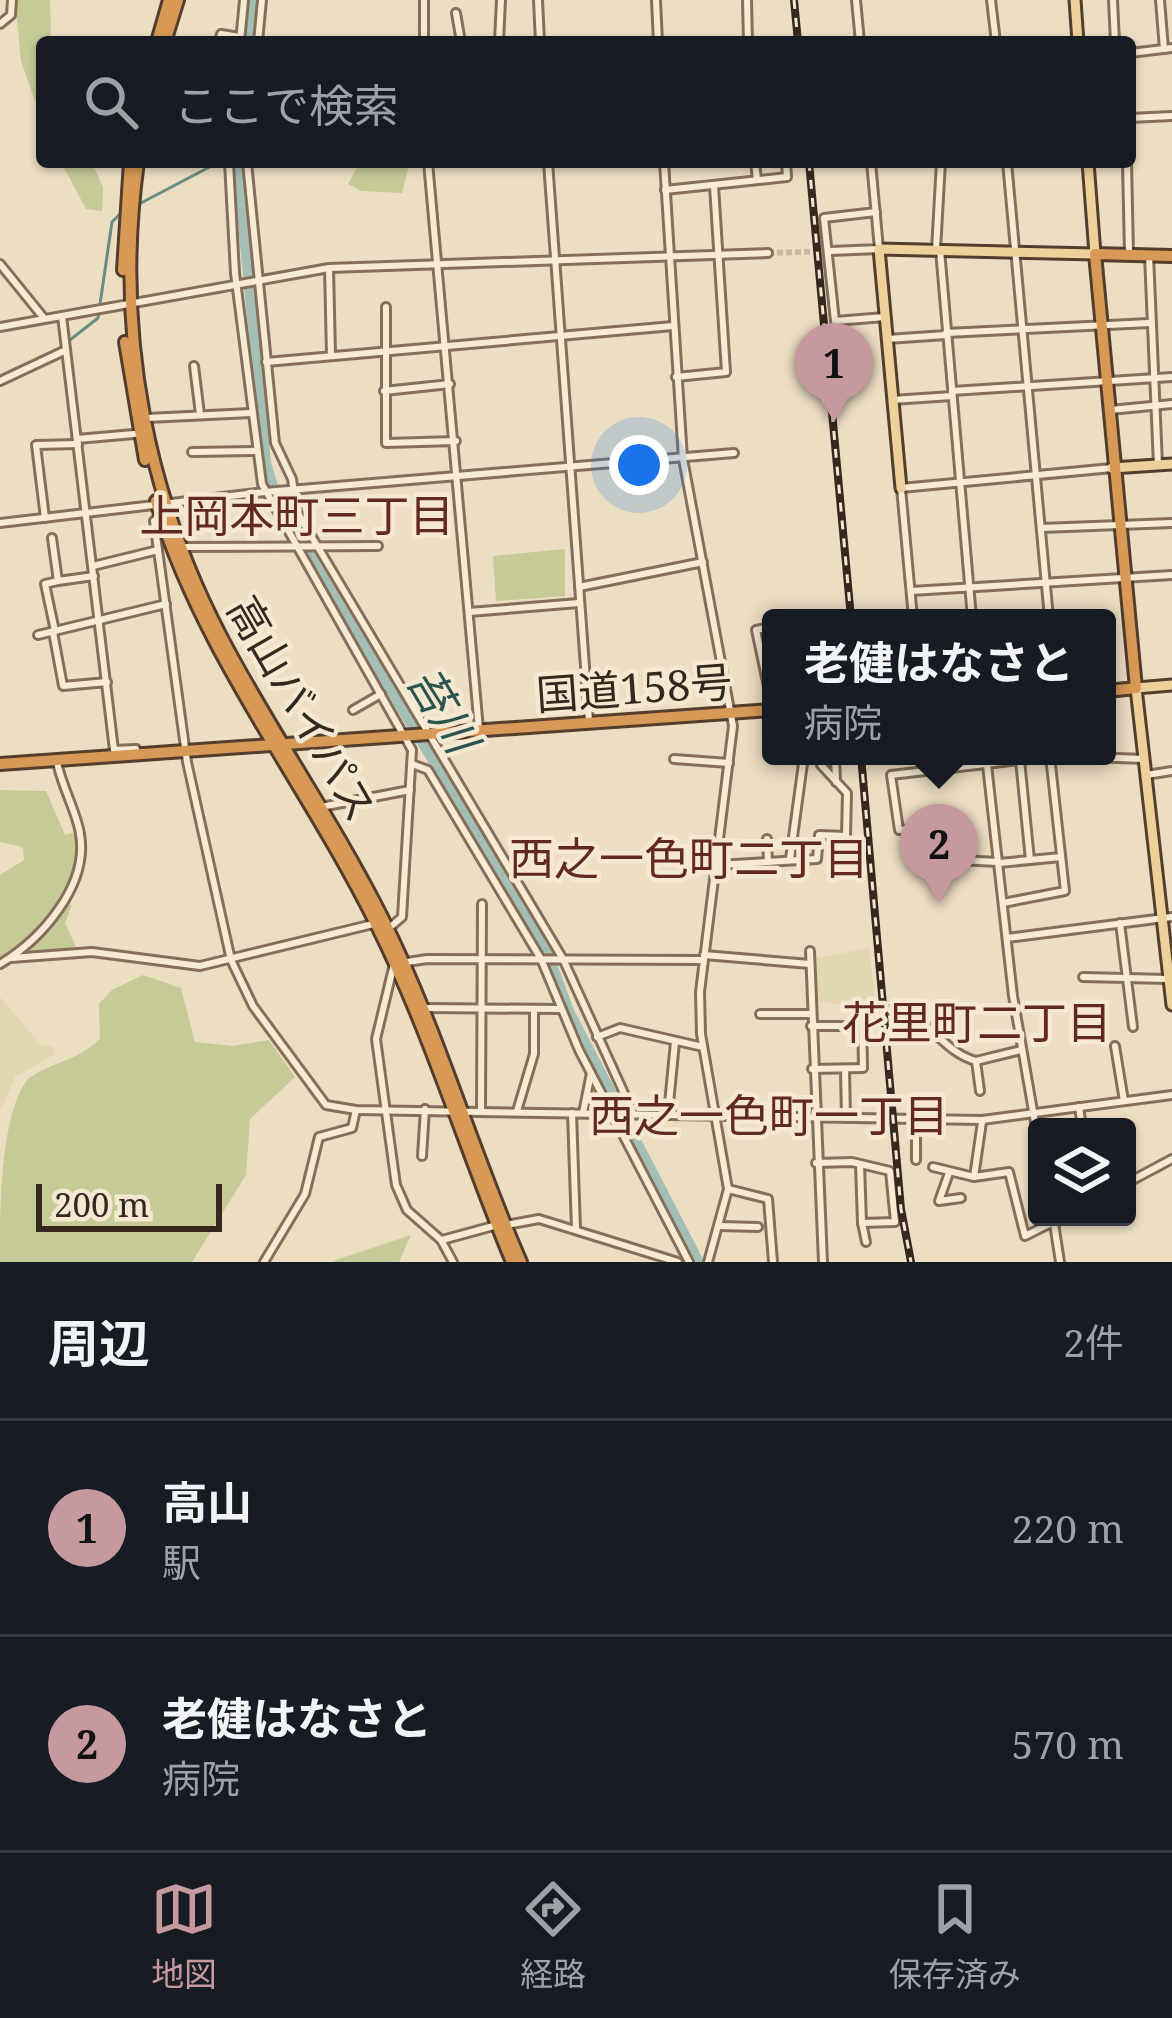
<!DOCTYPE html>
<html lang="ja">
<head>
<meta charset="utf-8">
<style>
  body { margin:0; font-family:"Noto Serif","Noto Sans JP",serif; background:#20242c; color:#f1f3f6 }
  .controls { position:absolute; right:36px; bottom:36px; display:grid; overflow:hidden; border-radius:12px; box-shadow:0 3px 9px #0004 }
  .controls button { width:108px; height:108px; display:grid; place-items:center; padding:0; border:0; border-bottom:3px solid #363941; background:#171b24; color:#f1f3f6; font:60px sans-serif }
  .scale { position:absolute; left:36px; bottom:30px; width:186px; box-sizing:border-box; padding-left:12px; border:6px solid #36281e; border-top:0; font-size:33px; line-height:42px; white-space:nowrap; color:#36281e; -webkit-text-stroke:9px #f4e8d1; paint-order:stroke }
  .you { position:absolute; left:639px; top:465px; width:42px; height:42px; margin:-30px; border:9px solid #fff; border-radius:50%; background:#1a73e8; box-shadow:0 0 0 18px #1a73e833 }
  .badge { display:grid; place-items:center; width:78px; height:78px; border-radius:50%; background:#c6999e; color:#111; font-size:39px; font-weight:700 }
  .pin { position:absolute; translate:-50% -99px; filter:drop-shadow(0 3px 6px #0008) }
  .pin::after { content:''; position:absolute; top:63px; width:42px; height:36px; background:inherit; clip-path:polygon(0 0,100% 0,50% 100%) }
  .popup { position:absolute; left:762px; top:609px; width:354px; height:156px; box-sizing:border-box; display:grid; place-content:center; border-radius:12px; background:#171b24; filter:drop-shadow(0 3px 9px #0005); font-size:39px; white-space:nowrap; color:#9ea1a6 }
  .popup b { font-size:45px; color:#f1f3f6 }
  .popup::after { content:''; position:absolute; left:50%; top:100%; margin-left:-24px; border:24px solid transparent; border-top-color:#171b24 }
  .list { margin:0; padding:0; list-style:none }
  h2 { display:flex; justify-content:space-between; align-items:center; height:156px; margin:0; padding:0 48px; font-size:51px }
  h2 small { font-size:39px; font-weight:400; color:#9ea1a6 }
  .list li { display:grid; grid-template-columns:78px 1fr auto; gap:36px; align-items:center; box-sizing:border-box; height:216px; padding:0 48px; border-top:3px solid #363941 }
  .list b { display:block; font-size:45px; white-space:nowrap }
  .list p { margin:0; font-size:39px; white-space:nowrap; color:#9ea1a6 }
  .list em { font-size:39px; font-style:normal; color:#9ea1a6 }
  .icon { flex:none; width:66px; height:66px; fill:none; stroke:currentColor; stroke-width:2; stroke-linecap:round; stroke-linejoin:round }
  .map { position:relative; flex:none; width:1172px; height:1262px; overflow:hidden }
  .search { position:absolute; background:#171b24; box-shadow:0 3px 9px #0004; left:36px; right:36px; top:36px; height:132px; display:flex; align-items:center; gap:30px; box-sizing:border-box; padding:0 42px; border-radius:12px; color:#9ea1a6; font-size:45px }
  .sheet { height:588px; background:#171b24 }
  nav { display:flex; justify-content:space-around; align-items:center; box-sizing:border-box; height:168px; border-top:3px solid #363941; background:#171b24; font-size:33px; color:#9ea1a6 }
  nav a { display:grid; justify-items:center; gap:6px }
  nav .on { color:#c6999e }
  .map>svg:first-child { display:block }
  .farmland { fill:#e1d7b0 }
  .green { fill:#c6ca97 }
  .lines { fill:none; stroke-linecap:round; stroke-linejoin:round }
  .stream { stroke:#6c8c83; stroke-width:3 }
  .river { stroke:#a4bfb6; stroke-width:10 }
  .minor-tunnel { stroke:#c8baa1; stroke-width:6; stroke-dasharray:6 3; stroke-linecap:butt }
  .minor-casing { stroke:#856f5a; stroke-width:12 }
  .major-casing { stroke:#533e2e; stroke-width:15 }
  .highway-casing { stroke:#533e2e; stroke-width:16 }
  .minor { stroke:#f7ebd5; stroke-width:6 }
  .major { stroke:#eed09b; stroke-width:9 }
  .highway { stroke:#d99956; stroke-width:10 }
  .rail-casing { stroke:#36281e; stroke-width:8 }
  .rail { stroke:#f4e8d1; stroke-width:3; stroke-dasharray:9; stroke-linecap:butt }
  .labels { text-anchor:middle; dominant-baseline:central; stroke-width:9; stroke-linejoin:round; paint-order:stroke }
  .street-label { font-size:42px; fill:#36281e; stroke:#f4e8d1 }
  .neighbourhood-label { font-size:45px; fill:#61291f; stroke:#f4e8d1 }
  .water-label { font-size:45px; font-style:italic; fill:#2d5550; stroke:#f4e8d1 }
</style>
</head>
<body>
<div class="map">
<svg width="1172" height="1262" viewBox="0 0 1172 1262">
  <rect width="100%" height="100%" fill="#ecdec2"/>
  <g class="farmland">
    <polygon points="869,948 876,1009 817,1001 817,958"/>
    <polygon points="0,997 41,1045 52,1046 55,1054 15,1077 0,1111"/>
  </g>
  <g class="green">
    <polygon points="15,0 50,0 51,42 42,42 42,121 21,61"/>
    <polygon points="61,162 92,162 103,188 102,211 86,209"/>
    <polygon points="360,162 409,166 402,193 361,191 348,184"/>
    <polygon points="565,549 565,596 496,601 493,556"/>
    <path d="M0 790 46 791 65 835 76 832C87 885 39 930 0 960V875L24 860 23 847 0 842Z"/>
    <polygon points="65,902 72,905 65,923 77,949 26,955"/>
    <path d="M143 975 181 988 195 1042 233 1046 269 1040 295 1077 250 1119 246 1175 192 1262H0C0 1209 0 1117 27 1080 49 1062 82 1060 100 1038L99 1004 112 990Z"/>
    <polygon points="411,1235 399,1262 333,1262 336,1260"/>
  </g>
  <g class="lines">
    <g class="stream">
      <polyline points="141,203 219,162"/>
      <polyline points="56,351 98,318 112,222 121,213"/>
    </g>
    <g class="river">
      <polyline points="248,42 252,0"/>
      <polyline points="237,162 266,463 278,502 547,951 569,1011 699,1262"/>
    </g>
    <polyline class="minor-tunnel" points="768,253 830,251"/>
    <g class="minor-casing">
      <g id="minor">
        <polyline points="424,0 424,42"/>
        <polyline points="538,0 540,42"/>
        <polyline points="656,0 658,42"/>
        <polyline points="747,0 748,42"/>
        <polyline points="856,0 860,42"/>
        <polyline points="991,0 996,42"/>
        <polyline points="1113,0 1115,42"/>
        <polyline points="1160,0 1164,49"/>
        <polyline points="456,13 461,42"/>
        <polyline points="0,24 11,15 12,0"/>
        <polyline points="219,42 221,34 240,37"/>
        <polyline points="240,42 244,0"/>
        <polyline points="258,42 262,0"/>
        <polyline points="499,42 501,0"/>
        <polyline points="1130,53 1172,48"/>
        <polyline points="1130,118 1172,116"/>
        <polyline points="229,162 235,273 262,484 412,750 402,917 388,929"/>
        <polyline points="247,162 275,443 292,479 297,512 563,959 633,1113"/>
        <polyline points="428,162 479,729"/>
        <polyline points="548,162 589,721"/>
        <polyline points="664,162 683,459 733,726 700,992 701,1034 728,1189 708,1262"/>
        <polyline points="755,162 757,180"/>
        <polyline points="1007,162 1049,618"/>
        <polyline points="1127,162 1129,254"/>
        <polyline points="665,190 787,177 786,162"/>
        <polyline points="876,212 824,218 835,321 885,317"/>
        <polyline points="936,250 941,162"/>
        <polyline points="940,250 972,618"/>
        <polyline points="830,251 879,249 871,162"/>
        <polyline points="1149,255 1158,465"/>
        <polyline points="0,264 43,317"/>
        <polyline points="329,268 331,355"/>
        <polyline points="386,307 386,443 456,441"/>
        <polyline points="62,316 114,750 136,749 137,754"/>
        <polyline points="0,327 329,268 768,253"/>
        <polyline points="946,333 1149,323"/>
        <polyline points="887,339 946,335"/>
        <polyline points="266,362 673,326"/>
        <polyline points="194,366 200,414"/>
        <polyline points="676,377 726,372 714,186"/>
        <polyline points="0,381 66,350"/>
        <polyline points="384,391 450,384"/>
        <polyline points="952,391 1172,377"/>
        <polyline points="892,400 952,396"/>
        <polyline points="1110,410 1172,404"/>
        <polyline points="147,418 251,413"/>
        <polyline points="77,439 134,434"/>
        <polyline points="192,452 254,451"/>
        <polyline points="160,515 154,521 187,762 231,960 253,1006 326,1105 356,1110 982,1120 1172,1095"/>
        <polyline points="45,518 36,445 78,444"/>
        <polyline points="0,523 265,492 734,453"/>
        <polyline points="1041,528 1172,523"/>
        <polyline points="52,538 58,581 94,576"/>
        <polyline points="184,547 378,546"/>
        <polyline points="93,566 158,550"/>
        <polyline points="579,587 703,562"/>
        <polyline points="911,591 1172,575"/>
        <polyline points="469,612 579,603"/>
        <polyline points="913,618 901,488 1112,468"/>
        <polyline points="771,627 756,630 771,701"/>
        <polyline points="55,631 45,584 58,581"/>
        <polyline points="53,632 63,686 107,682"/>
        <polyline points="38,635 166,604"/>
        <polyline points="353,710 381,694"/>
        <polyline points="810,756 811,756"/>
        <polyline points="835,756 836,782"/>
        <polyline points="986,756 1013,996 1037,1134"/>
        <polyline points="1065,756 1144,759"/>
        <polyline points="674,759 729,763"/>
        <polyline points="1020,760 1030,860"/>
        <polyline points="412,764 428,770 541,959 579,1050 689,1262"/>
        <polyline points="1146,775 1172,771"/>
        <polyline points="321,807 410,790"/>
        <polyline points="767,839 768,862"/>
        <polyline points="790,859 804,756"/>
        <polyline points="998,862 939,859 938,828 899,830 891,775 1054,756"/>
        <polyline points="999,863 1061,857"/>
        <polyline points="717,865 817,859 819,835 846,836 847,793 821,765"/>
        <polyline points="1003,903 1065,891 1050,756"/>
        <polyline points="1120,923 1133,1027"/>
        <polyline points="1007,938 1172,917"/>
        <polyline points="810,951 823,1262"/>
        <polyline points="704,955 810,964"/>
        <polyline points="11,958 92,952 200,966 373,924"/>
        <path d="M0 964C42 939 89 885 80 834 77 813 62 787 57 762"/>
        <polyline points="1083,977 1168,979"/>
        <polyline points="425,1008 560,1009"/>
        <path d="M890 1010C929 1013 941 1052 976 1061L980 1091"/>
        <polyline points="760,1014 810,1014"/>
        <polyline points="811,1026 843,1026"/>
        <polyline points="597,1037 620,1028 703,1047"/>
        <polyline points="1115,1046 1124,1101"/>
        <polyline points="976,1061 1021,1050"/>
        <polyline points="812,1069 863,1068 862,1012"/>
        <polyline points="845,1069 846,1118"/>
        <polyline points="1079,1107 1082,1127"/>
        <polyline points="481,1110 482,904"/>
        <polyline points="517,1111 534,1054 534,1009"/>
        <polyline points="572,1113 576,1229"/>
        <polyline points="583,1113 591,1073"/>
        <polyline points="668,1114 675,1042"/>
        <polyline points="982,1122 974,1177 1009,1172 1025,1236 1063,1217"/>
        <polyline points="422,1156 425,1109"/>
        <polyline points="916,1160 916,1121"/>
        <polyline points="816,1163 852,1162 890,1171 895,1222 862,1223 860,1164"/>
        <polyline points="933,1167 974,1177"/>
        <polyline points="949,1173 939,1201 961,1198"/>
        <polyline points="1127,1183 1172,1159"/>
        <polyline points="728,1189 768,1199 773,1262"/>
        <polyline points="1053,1217 1060,1262"/>
        <polyline points="862,1223 866,1242"/>
        <polyline points="506,1225 539,1219 678,1262"/>
        <polyline points="720,1226 758,1227"/>
        <polyline points="442,1240 497,1225"/>
        <polyline points="264,1262 305,1194 319,1137 352,1128 356,1110"/>
        <polyline points="453,1262 441,1240 407,1210 396,1185 376,1039 394,964 427,959 703,960"/>
      </g>
    </g>
    <g class="major-casing">
      <g id="major">
        <polyline points="1075,0 1078,42"/>
        <polyline points="1112,468 1172,464"/>
        <polyline points="901,488 879,249 1095,254 1088,162"/>
        <polyline points="1172,685 1136,688 1172,1005"/>
      </g>
    </g>
    <g class="highway-casing">
      <g id="highway">
        <polyline points="157,42 169,0"/>
        <polyline points="165,42 178,0"/>
        <path d="M138 162C114 333 147 503 231 655 279 743 336 826 381 915 437 1026 471 1148 521 1262"/>
        <polyline points="123,270 130,162"/>
        <polyline points="125,342 145,460"/>
        <path d="M156 501C202 654 305 781 375 922 430 1031 465 1150 512 1262"/>
        <polyline points="1107,691 1136,688 1095,254 1172,256"/>
        <polyline points="0,764 771,710"/>
      </g>
    </g>
    <use href="#minor" class="minor"/>
    <use href="#major" class="major"/>
    <use href="#highway" class="highway"/>
    <g class="rail-casing">
      <g id="rail">
        <polyline points="794,0 798,42"/>
        <polyline points="809,162 851,618"/>
        <polyline points="861,756 901,1209 911,1262"/>
      </g>
    </g>
    <use href="#rail" class="rail"/>
  </g>
  <g class="labels">
    <g class="street-label">
      <text transform="translate(634 687) rotate(-4)">国道158号</text>
      <text transform="translate(303 708) rotate(60)">高山バイパス</text>
    </g>
    <g class="neighbourhood-label">
      <text x="297" y="514">上岡本町三丁目</text>
      <text x="689" y="857">西之一色町二丁目</text>
      <text x="977" y="1021">花里町二丁目</text>
      <text x="769" y="1114">西之一色町一丁目</text>
    </g>
    <g class="water-label">
      <text transform="translate(444 709) rotate(59)">苔川</text>
    </g>
  </g>
</svg>
<div class="controls">
<button><svg class="icon" aria-label="layers" viewBox="0 0 24 24"><path d="M12 4l9 5-9 5-9-5zM3 14l9 5 9-5"/></svg></button>
</div>
<div class="scale">200 m</div>
<div class="you"></div>
<div class="pin badge" style="left:834px;top:422px">1</div>
<div class="pin badge" style="left:939px;top:903px">2</div>
<div class="popup"><b>老健はなさと</b>病院</div>
<div class="search"><svg class="icon" aria-label="search" viewBox="0 0 24 24"><circle cx="10" cy="10" r="6"/><path d="M15 15l6 6"/></svg>ここで検索</div>
</div>
<section class="sheet">
<h2>周辺<small>2件</small></h2>
<ul class="list">
<li><span class="badge">1</span><div><b>高山</b><p>駅</p></div><em>220 m</em></li>
<li><span class="badge">2</span><div><b>老健はなさと</b><p>病院</p></div><em>570 m</em></li>
</ul>
</section>
<nav>
<a class="on"><svg class="icon" aria-label="map" viewBox="0 0 24 24"><path d="M3 6l6-2 6 2 6-2v14l-6 2-6-2-6 2zM9 4v14M15 6v14"/></svg>地図</a>
<a><svg class="icon" aria-label="directions" viewBox="0 0 24 24"><path d="M12 3l9 9-9 9-9-9zM9 14v-3h6M13 9l2 2-2 2"/></svg>経路</a>
<a><svg class="icon" aria-label="saved" viewBox="0 0 24 24"><path d="M7 4h10v16l-5-4-5 4z"/></svg>保存済み</a>
</nav>
</body>
</html>
